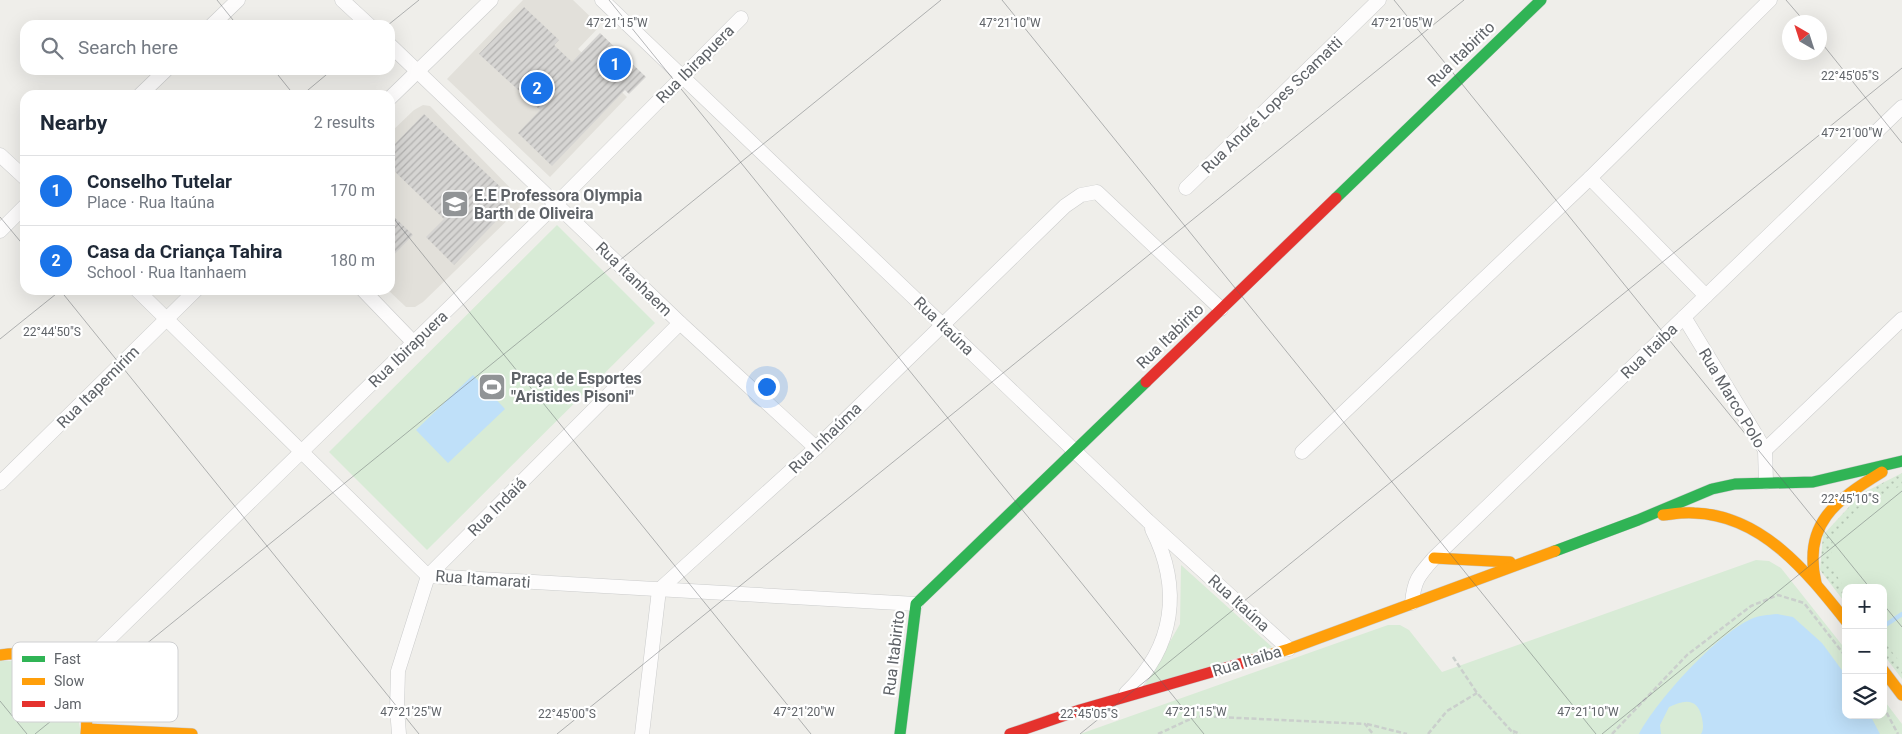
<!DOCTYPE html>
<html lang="en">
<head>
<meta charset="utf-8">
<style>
  body { margin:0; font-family:Roboto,sans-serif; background:#f2f2f3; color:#1f2937 }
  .controls { position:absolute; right:15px; bottom:15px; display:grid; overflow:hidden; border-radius:10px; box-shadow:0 5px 20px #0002 }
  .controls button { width:45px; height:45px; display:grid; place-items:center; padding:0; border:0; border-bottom:1px solid #e0e1e3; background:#fff; color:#1f2937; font:25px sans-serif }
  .compass { position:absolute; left:1782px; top:15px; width:45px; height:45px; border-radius:50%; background:#fff; box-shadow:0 5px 20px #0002; rotate:321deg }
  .you { position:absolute; left:766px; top:386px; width:18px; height:18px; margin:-12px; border:4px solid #fff; border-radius:50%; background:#1a73e8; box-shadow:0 0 0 8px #1a73e833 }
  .badge { display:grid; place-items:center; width:32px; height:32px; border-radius:50%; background:#1a73e8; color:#fff; font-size:16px; font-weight:700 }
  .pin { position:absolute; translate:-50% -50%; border:2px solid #fff; box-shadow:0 1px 5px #0006 }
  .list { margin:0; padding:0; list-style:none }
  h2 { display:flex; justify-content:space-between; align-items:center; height:65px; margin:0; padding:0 20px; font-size:21px }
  h2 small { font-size:16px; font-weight:400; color:#747a83 }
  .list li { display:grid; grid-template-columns:32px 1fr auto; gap:15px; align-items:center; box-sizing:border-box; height:70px; padding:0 20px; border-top:1px solid #e0e1e3 }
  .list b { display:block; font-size:19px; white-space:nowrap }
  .list p { margin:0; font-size:16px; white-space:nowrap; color:#747a83 }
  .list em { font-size:16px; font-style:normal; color:#747a83 }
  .icon { flex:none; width:28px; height:28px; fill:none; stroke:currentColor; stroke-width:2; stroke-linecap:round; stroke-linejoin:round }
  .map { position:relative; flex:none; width:1902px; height:734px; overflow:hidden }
  .search { position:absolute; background:#fff; box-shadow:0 5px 20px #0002; left:20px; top:20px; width:375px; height:55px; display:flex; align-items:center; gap:12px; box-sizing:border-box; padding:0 18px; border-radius:15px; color:#747a83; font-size:19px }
  .panel { position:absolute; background:#fff; box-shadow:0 5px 20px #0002; left:20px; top:90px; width:375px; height:205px; border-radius:15px }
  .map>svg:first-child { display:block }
  .education { fill:#e2e0da }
  .grass { fill:url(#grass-dots) }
  .park { fill:#d8ebd6 }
  .water { fill:#bfe0f9 }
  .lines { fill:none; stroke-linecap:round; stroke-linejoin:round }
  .stream { stroke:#bfe0f9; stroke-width:4.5 }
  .building { fill:url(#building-hatch) }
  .street-casing { stroke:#cbcccc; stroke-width:15 }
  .fast-casing { stroke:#cacacb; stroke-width:12 }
  .slow-casing { stroke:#cacacb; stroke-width:12 }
  .jam-casing { stroke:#cacacb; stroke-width:12 }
  .path { stroke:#cacfcc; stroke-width:2.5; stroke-dasharray:5 2.5; stroke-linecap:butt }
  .street { stroke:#fdfcfc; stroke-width:14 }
  .fast { stroke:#30b455; stroke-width:11 }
  .slow { stroke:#ff9f0a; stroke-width:11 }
  .jam { stroke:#e5322d; stroke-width:11 }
  .ticks { fill:none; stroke:#5f6368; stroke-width:1; stroke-opacity:0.45 }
  .labels { text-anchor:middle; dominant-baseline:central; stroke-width:4.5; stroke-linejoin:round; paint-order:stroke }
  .street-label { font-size:16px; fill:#5f6368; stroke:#fff }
  .poi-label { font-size:16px; font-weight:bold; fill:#5f6368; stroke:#fff; text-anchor:start }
  .key { fill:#fff; stroke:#cfd0d2; stroke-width:1 }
  .key-label { font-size:14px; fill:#5f6368 }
  .ticks-label { font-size:12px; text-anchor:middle; fill:#5f6368; stroke:#fff; stroke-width:4.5; stroke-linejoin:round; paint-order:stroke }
</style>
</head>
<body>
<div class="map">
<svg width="1902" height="734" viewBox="0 0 1902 734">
  <defs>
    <pattern id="grass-dots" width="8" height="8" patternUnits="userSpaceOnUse" patternTransform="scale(1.25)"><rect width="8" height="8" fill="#d8ebd6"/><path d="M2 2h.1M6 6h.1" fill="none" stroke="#b2c2b1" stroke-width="1.8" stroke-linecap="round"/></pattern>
    <pattern id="building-hatch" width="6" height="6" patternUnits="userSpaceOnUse" patternTransform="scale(1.25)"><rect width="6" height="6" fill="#d6d5d3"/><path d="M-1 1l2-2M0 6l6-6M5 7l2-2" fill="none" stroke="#b1b0af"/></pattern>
  </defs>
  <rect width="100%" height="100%" fill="#efeeea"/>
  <g class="education">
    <polygon points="523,0 573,0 600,26 578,49 627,97 550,177 447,79"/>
    <polygon points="423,105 430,106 521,199 519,209 423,302 415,307 406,307 388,290 390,290 390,133 414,110"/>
  </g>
  <polygon class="grass" points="1902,473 1902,679 1883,654 1883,588 1846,588 1846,604 1820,570 1823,535 1861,494"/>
  <g class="park">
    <polygon points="557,225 655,323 427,550 329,452"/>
    <polygon points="1902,485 1902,665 1883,640 1883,588 1846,588 1846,591 1830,564 1833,536 1857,509"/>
    <polygon points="1756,560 1769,561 1781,568 1846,650 1846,715 1883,715 1883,699 1902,724 1902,734 1080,734 1388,625 1400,625 1409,630 1442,672"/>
    <polygon points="1181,565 1272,647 1144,687 1180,624"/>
    <polygon points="0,661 39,661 72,684 81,734 0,734"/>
  </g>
  <g class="water">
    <polygon points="473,375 505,409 448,463 416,430"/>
    <path d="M1777 614 1793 617 1822 643 1844 673 1846 676V715H1870L1880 734H1701C1704 729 1703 724 1702 718 1698 698 1685 699 1669 707L1660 725 1661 734H1639C1657 700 1716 635 1751 619 1759 615 1768 615 1777 614Z"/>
  </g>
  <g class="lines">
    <polyline class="stream" points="1884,626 1902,614"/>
  </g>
  <g class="building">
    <polygon points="524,7 559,40 554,45 572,62 600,33 646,77 629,94 625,90 552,166 518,133 540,110 479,54"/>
    <polygon points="424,114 510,196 505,212 454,265 426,237 444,219 390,167 390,149"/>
    <polygon points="390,213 413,235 390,259"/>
  </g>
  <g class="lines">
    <g class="street-casing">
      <g id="street">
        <polyline points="342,0 369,25"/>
        <polyline points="602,0 1148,521 1289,649"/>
        <polyline points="212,25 238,0"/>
        <polyline points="390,45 680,323 816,448"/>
        <polyline points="140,95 166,70"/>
        <polyline points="390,98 491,0"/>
        <polyline points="0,155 25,178"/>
        <polyline points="1590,178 1706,296"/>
        <polyline points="1186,188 1379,0"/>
        <polyline points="0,231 25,206"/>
        <polyline points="137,290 428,576 916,604"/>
        <polyline points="363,290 414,343"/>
        <polyline points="1684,317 1765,450 1766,482"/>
        <polyline points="1765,450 1902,319"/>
        <polyline points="1302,452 1590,178 1770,0"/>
        <polyline points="0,483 196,290"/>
        <path d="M1412 603C1414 580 1419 575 1434 558L1902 107"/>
        <polyline points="71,676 556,204 741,18"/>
        <path d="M1126 693C1175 647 1182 588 1152 529"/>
        <polyline points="399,734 397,708 398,671 428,576 680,323"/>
        <polyline points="642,734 659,590 816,448 1065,206 1081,195 1097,192 1221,309"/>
      </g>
    </g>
    <g class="fast-casing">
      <g id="fast">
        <polyline points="1336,198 1541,0"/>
        <polyline points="1555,551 1638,520 1712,489 1735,484 1813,482 1902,461"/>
        <polyline points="900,734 916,604 1146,382"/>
      </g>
    </g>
    <g class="slow-casing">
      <g id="slow">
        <path d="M1663 515C1673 514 1684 512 1694 513 1762 515 1807 572 1846 621"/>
        <polyline points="1434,558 1510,562"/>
        <path d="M1816 583C1802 524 1836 500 1882 472"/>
        <path d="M0 655C53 647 92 679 86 734"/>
        <polyline points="1253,660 1289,649 1555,551"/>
        <polyline points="1883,670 1902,695"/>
        <polyline points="87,729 192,734"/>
      </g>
    </g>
    <g class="jam-casing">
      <g id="jam">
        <polyline points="1146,382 1336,198"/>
        <polyline points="1010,734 1080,710 1253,660"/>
      </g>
    </g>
    <g class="path">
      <polyline points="1453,657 1477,693 1514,734"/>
      <polyline points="1883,706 1898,734"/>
      <polyline points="1367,724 1407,734"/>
      <polyline points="1513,731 1520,734"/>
      <polyline points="1158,734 1197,716 1365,724 1373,734"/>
      <polyline points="1428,734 1447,711 1477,693"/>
      <polyline points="1612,734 1687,655 1751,606 1778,595 1804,603 1846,657"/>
    </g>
    <use href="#street" class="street"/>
    <use href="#fast" class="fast"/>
    <use href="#slow" class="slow"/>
    <use href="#jam" class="jam"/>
  </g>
  <path class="ticks" d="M217 0 237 25M609 0 1204 734M1002 0 1596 734M1394 0 1870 588M1786 0 1805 22M388 25 419 0M1820 41 1902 143M274 70 294 95M302 95 332 70M390 214 811 734M0 217 25 247M60 290 419 734M0 339 61 290M1883 604 1902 627M0 701 27 734M35 734 941 0M557 734 1464 0M1080 734 1902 68M1602 734 1902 491"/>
  <defs>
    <g id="school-square" transform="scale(1.4375)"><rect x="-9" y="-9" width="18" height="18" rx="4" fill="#919496" stroke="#fff"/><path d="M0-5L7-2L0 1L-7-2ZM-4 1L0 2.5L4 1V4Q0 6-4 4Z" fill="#fff"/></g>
    <g id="stadium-square" transform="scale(1.4375)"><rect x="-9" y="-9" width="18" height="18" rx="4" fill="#919496" stroke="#fff"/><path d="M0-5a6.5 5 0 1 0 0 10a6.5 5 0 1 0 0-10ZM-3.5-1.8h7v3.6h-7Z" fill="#fff"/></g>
  </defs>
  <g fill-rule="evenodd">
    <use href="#school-square" x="455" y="204"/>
    <use href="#stadium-square" x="492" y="387"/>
  </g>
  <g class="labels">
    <g class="street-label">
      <text transform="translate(1461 54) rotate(-44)">Rua Itabirito</text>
      <text transform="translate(695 64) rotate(-45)">Rua Ibirapuera</text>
      <text transform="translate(1272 105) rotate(-44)">Rua André Lopes Scamatti</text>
      <text transform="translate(634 279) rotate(44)">Rua Itanhaem</text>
      <text transform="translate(944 326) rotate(44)">Rua Itaúna</text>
      <text transform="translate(1170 336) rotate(-44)">Rua Itabirito</text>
      <text transform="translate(408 349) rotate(-44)">Rua Ibirapuera</text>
      <text transform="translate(1649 351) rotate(-44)">Rua Itaiba</text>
      <text transform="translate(98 387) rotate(-45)">Rua Itapemirim</text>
      <text transform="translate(1732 398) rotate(59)">Rua Marco Polo</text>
      <text transform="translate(825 438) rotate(-44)">Rua Inhaúma</text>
      <text transform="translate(497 507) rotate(-45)">Rua Indaiá</text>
      <text transform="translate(483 579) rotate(4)">Rua Itamarati</text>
      <text transform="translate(1239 603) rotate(42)">Rua Itaúna</text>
      <text transform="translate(894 653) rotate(-83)">Rua Itabirito</text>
      <text transform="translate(1247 661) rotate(-17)">Rua Itaiba</text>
    </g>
    <g class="poi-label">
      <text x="474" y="195">E.E Professora Olympia<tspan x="474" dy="18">Barth de Oliveira</tspan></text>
      <text x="511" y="378">Praça de Esportes<tspan x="511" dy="18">"Aristides Pisoni"</tspan></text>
    </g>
  </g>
  <rect x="12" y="642" width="166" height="80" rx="8" class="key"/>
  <rect x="22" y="656" width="23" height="6" fill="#30b455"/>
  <rect x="22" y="678" width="23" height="7" fill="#ff9f0a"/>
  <rect x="22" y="701" width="23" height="6" fill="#e5322d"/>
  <g class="key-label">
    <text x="54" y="664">Fast</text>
    <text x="54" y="686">Slow</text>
    <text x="54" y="709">Jam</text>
  </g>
  <g class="ticks-label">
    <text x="617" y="27">47°21'15"W</text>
    <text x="1010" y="27">47°21'10"W</text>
    <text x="1402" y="27">47°21'05"W</text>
    <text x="1850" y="80">22°45'05"S</text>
    <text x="1852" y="137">47°21'00"W</text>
    <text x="52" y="336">22°44'50"S</text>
    <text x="1850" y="503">22°45'10"S</text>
    <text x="411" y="716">47°21'25"W</text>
    <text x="804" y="716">47°21'20"W</text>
    <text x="1196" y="716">47°21'15"W</text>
    <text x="1588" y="716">47°21'10"W</text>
    <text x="567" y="718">22°45'00"S</text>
    <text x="1089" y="718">22°45'05"S</text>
  </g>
</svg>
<div class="controls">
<button>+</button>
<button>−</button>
<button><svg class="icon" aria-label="layers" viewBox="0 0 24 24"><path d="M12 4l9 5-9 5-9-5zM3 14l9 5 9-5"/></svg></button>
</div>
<svg class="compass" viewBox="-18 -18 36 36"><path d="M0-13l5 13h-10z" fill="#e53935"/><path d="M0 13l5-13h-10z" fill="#747a83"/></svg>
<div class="you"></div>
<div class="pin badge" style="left:615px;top:64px">1</div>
<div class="pin badge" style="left:537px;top:88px">2</div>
<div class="search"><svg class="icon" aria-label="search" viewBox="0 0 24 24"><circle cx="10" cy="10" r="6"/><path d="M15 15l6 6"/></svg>Search here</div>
<section class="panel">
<h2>Nearby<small>2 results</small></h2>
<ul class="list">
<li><span class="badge">1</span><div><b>Conselho Tutelar</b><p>Place · Rua Itaúna</p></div><em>170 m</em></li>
<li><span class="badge">2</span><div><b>Casa da Criança Tahira</b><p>School · Rua Itanhaem</p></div><em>180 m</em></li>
</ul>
</section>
</div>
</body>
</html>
